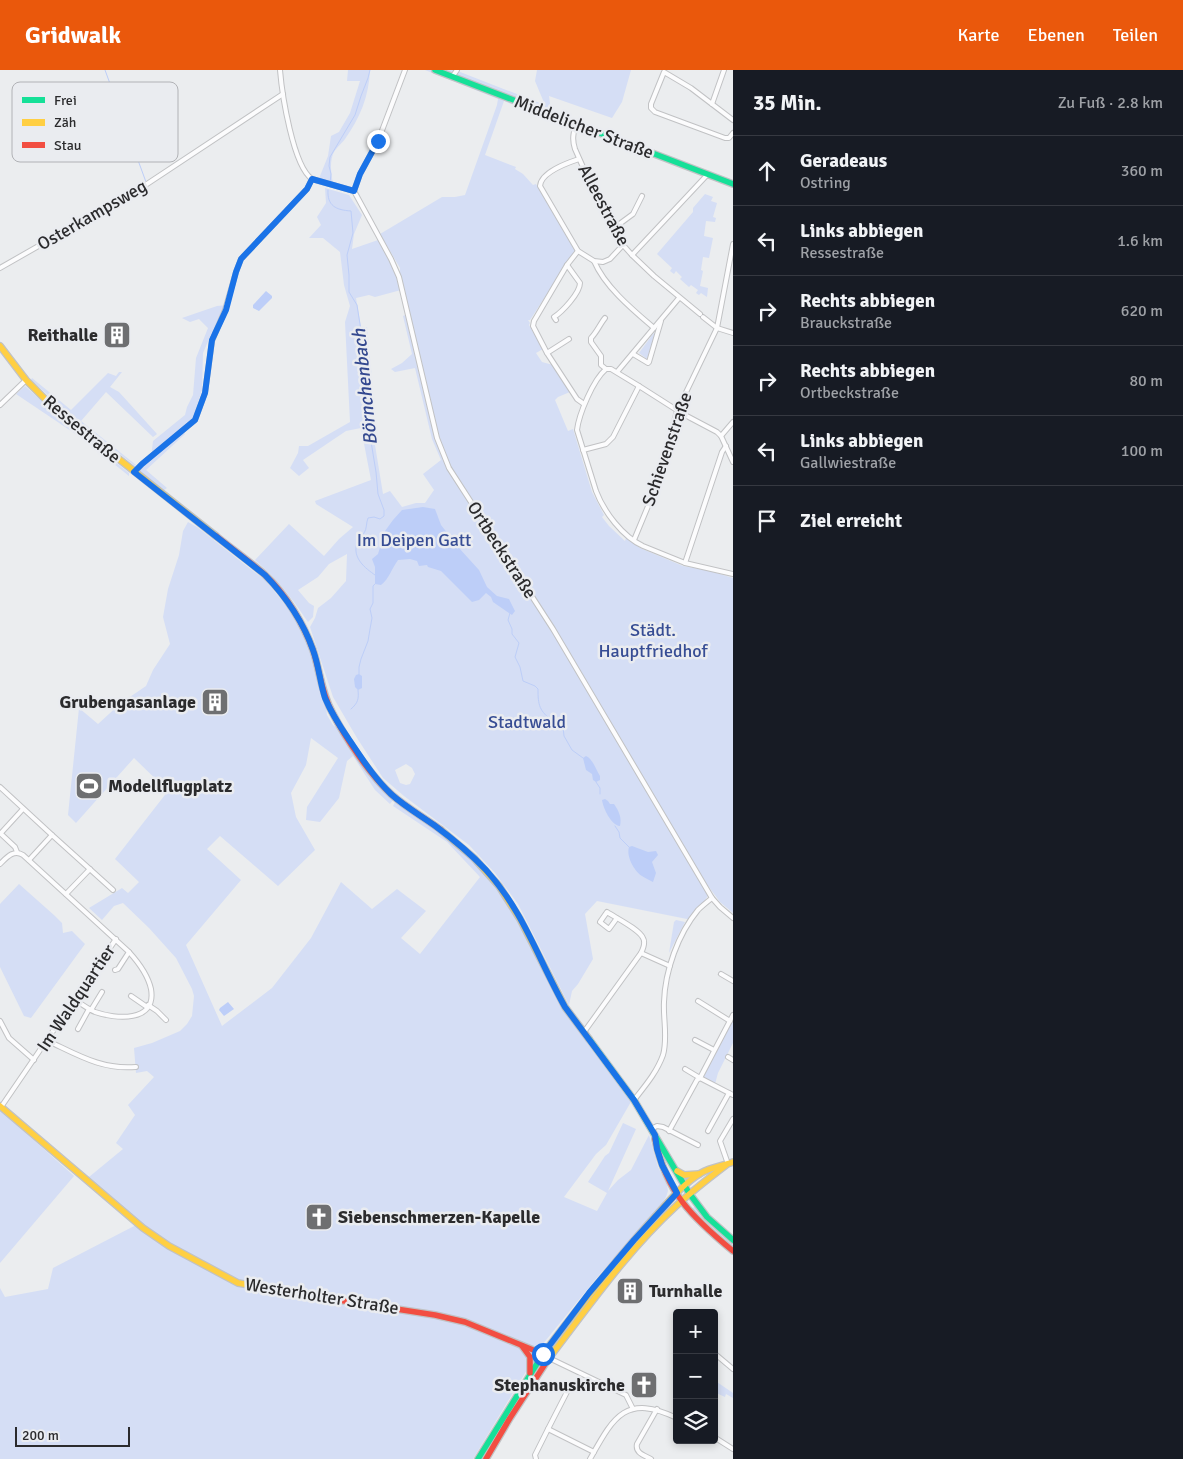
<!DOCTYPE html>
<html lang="de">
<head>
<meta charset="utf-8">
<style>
  body { margin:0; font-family:Signika,sans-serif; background:#242831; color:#f1f3f6 }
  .controls { position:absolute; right:15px; bottom:15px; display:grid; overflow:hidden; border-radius:5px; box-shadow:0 2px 8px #0003 }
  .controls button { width:45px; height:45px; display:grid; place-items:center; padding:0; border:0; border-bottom:1px solid #363941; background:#171b24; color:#f1f3f6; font:25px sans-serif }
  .scale { position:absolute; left:15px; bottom:12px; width:115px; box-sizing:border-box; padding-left:5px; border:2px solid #2b2b2d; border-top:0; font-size:14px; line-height:18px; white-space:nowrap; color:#2b2b2d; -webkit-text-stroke:4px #eaecf0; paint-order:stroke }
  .stop { position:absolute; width:15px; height:15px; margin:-11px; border:4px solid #1a73e8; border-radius:50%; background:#fff }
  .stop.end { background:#1a73e8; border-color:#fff; box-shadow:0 1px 5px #0008 }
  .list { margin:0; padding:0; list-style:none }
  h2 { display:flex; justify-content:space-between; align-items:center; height:65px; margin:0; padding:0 20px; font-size:21px }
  h2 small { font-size:16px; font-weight:400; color:#9ea1a6 }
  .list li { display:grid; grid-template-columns:32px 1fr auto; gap:15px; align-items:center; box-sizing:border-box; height:70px; padding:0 20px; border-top:1px solid #363941 }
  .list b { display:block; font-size:19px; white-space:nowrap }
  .list p { margin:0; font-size:16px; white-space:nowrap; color:#9ea1a6 }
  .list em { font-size:16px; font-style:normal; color:#9ea1a6 }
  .icon { flex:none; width:28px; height:28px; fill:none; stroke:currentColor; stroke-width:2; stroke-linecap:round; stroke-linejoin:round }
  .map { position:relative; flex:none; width:733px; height:1389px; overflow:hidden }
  header { display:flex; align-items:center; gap:30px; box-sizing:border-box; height:70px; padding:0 25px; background:#ea580c; color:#fff }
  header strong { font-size:24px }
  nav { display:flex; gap:28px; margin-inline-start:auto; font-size:18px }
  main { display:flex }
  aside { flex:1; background:#171b24 }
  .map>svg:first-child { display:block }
  .green { fill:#d5def5; fill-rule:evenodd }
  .water { fill:#bdcef8 }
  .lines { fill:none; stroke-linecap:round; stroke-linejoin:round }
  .stream { stroke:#bdcef8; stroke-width:1 }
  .street-casing { stroke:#c1c2c4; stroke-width:6 }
  .fast-casing { stroke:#c1c2c4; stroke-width:8 }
  .slow-casing { stroke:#c1c2c4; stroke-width:8 }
  .jam-casing { stroke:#c1c2c4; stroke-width:8 }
  .street { stroke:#fcfcfd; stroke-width:4 }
  .fast { stroke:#16e098; stroke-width:5.5 }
  .slow { stroke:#ffcf43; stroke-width:5.5 }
  .jam { stroke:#f24e42; stroke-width:5.5 }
  .route { stroke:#1a73e8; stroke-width:6 }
  .labels { text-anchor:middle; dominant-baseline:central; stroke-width:5; stroke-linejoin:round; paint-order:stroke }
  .street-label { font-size:18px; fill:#2b2b2d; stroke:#eaecf0 }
  .poi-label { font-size:18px; font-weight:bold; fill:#2b2b2d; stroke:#eaecf0; text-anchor:end }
  .park-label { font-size:18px; fill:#374d94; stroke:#eaecf0 }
  .water-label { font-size:19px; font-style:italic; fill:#33488f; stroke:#eaecf0 }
  .key { fill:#eaecf0; stroke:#b1b2b6; stroke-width:1 }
  .key-label { font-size:14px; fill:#2b2b2d }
</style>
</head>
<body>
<header>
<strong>Gridwalk</strong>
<nav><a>Karte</a><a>Ebenen</a><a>Teilen</a></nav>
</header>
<main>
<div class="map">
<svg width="733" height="1389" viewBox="0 0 733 1389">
  <rect width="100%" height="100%" fill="#ebedef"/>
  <g class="green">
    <path d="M348 0H370C369 26 360 48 345 69 341 74 335 79 333 84 329 95 332 105 333 115L318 111 328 86 331 66 339 62 350 43 360 11H347Z"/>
    <path d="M425 0H455L545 35 535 11 537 0H631L622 32 612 48 549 26 551 40 547 38 536 44 504 31 485 85 516 97 515 99 523 104 533 115 536 114 575 181 530 250H528L530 253 529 255 543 279 536 283 542 292 553 295 570 322 558 327 555 330 568 361 573 359 592 422 604 445 602 447 609 456 625 471 626 468 640 478 683 496 710 501 733 508V843L720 832 706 813 551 558 709 824 692 850 597 831 585 844 593 889 578 914 572 921 569 935 518 834 495 803 469 775 404 726 383 708 357 668 333 627 310 557 315 548 318 538 331 528 346 511 347 484 329 494 318 507 298 520 309 533 314 536 313 547 308 552C291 527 279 511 255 490L289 454 324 486 339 469 353 457 316 434 315 431 371 410 361 358 346 361 303 390 309 398 299 406 290 398 298 383 299 376H308L350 352 345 252 350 236 344 215 340 182 323 168H309L321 155 317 147 326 133 325 118 349 125 362 145 354 164 352 179 381 169 399 207 401 220 375 227 369 225 356 228 361 257H367L372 309 367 326 383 424 390 421 402 437 416 433H425L434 420 423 404 441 390 432 369 415 298 395 302 391 299 402 293 412 284 403 246 408 244 400 207V198L380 164 442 127H455L465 125 497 35 498 29ZM406 694 412 698 415 704 410 714 406 715 400 713 395 700Z"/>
    <polygon points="705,124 713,127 711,131 717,133 713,147 716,148 715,152 706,151 704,166 713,168 709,188 703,187 701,200 703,201 700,216 708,218 707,227 701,223 699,225 696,223 698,220 691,215 689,217 680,209 682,207 676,201 674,204 670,201 672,198 657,184 693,142 693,138"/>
    <polygon points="227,235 215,264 212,262 203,283 202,320 193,348 181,359 185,364 146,400 167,418 164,420 139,400 151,388 153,371 185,345 187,337 193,325 196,288 208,258 199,249 190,252 182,248 217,236"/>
    <polygon points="656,262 647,289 639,283 653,264"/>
    <polygon points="119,302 122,302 110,317 119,322 157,364 153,367 106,322 81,351 136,395 135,396 75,349 31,310 32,308 71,340 108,303 116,306"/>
    <polygon points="25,316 59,347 129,403 129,406 83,369 16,324"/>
    <polygon points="188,452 197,457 266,511 288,538 302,561 314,593 326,635 327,645 333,655 340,660 377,713 393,730 390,734 375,720 353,686 347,691 339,728 320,752 306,750 307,737 338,688 311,668 306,695 291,723 296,747 315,780 278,816 220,766 207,779 241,810 186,875 222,956 272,918 311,868 341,812 372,839 397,819 426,841 401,868 420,884 480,807 447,772 393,736 395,732 449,769 484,802 510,836 558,925 632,1030 606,1075 596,1084 564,1127 597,1141 607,1123 588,1112 605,1086 609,1083 623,1053 636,1059 608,1121 618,1110 631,1100 649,1065 658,1097 667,1115 668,1121 666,1127 663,1132 600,1204 542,1275 473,1389 0,1389 0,1218 5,1227 48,1219 53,1198 138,1154 84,1109 89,1107 123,1079 116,1073 135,1045 128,1035 154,1007 147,1001 136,1003 134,978 152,973 180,961 187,954 192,946 194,926 192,919 176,888 149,858 123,833 114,836 102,850 89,838 122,818 128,823 139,812 115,789 168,721 134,688 76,753 68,745 79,638 98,654 121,633 146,616 153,600 170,574 163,547 168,519 179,485 183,461"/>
    <polygon points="19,814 55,846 62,853 63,863 72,861 85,874 31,948 24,946 0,897 0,834"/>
    <polygon points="676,850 685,852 669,883 674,852"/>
    <polygon points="733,950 733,973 718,1003 715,1014 703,1007"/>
    <polygon points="0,1040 74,1106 0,1193"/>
    <polygon points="695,1136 710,1153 733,1172 733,1178 704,1153 691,1140"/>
    <polygon points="714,1310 733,1323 733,1328 726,1324 725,1327 714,1322"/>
  </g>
  <g class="water">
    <polygon points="266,221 272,226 272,228 259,241 253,238 253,235"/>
    <path d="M423 437 435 439 441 455 459 478 479 500 487 517 497 526 509 529 515 541 512 545 493 532 491 527 486 523 479 530 472 532 441 501 428 497 427 495 419 496 417 491 410 489 398 490C392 498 389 509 381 515L375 514V497L372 489 378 484 385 461 393 450 402 440Z"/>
    <polygon points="359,604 362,606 362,618 358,620 355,617 354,609 356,605"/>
    <path d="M586 686C593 689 596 700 600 706V710L596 712 593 710 592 704 586 700 583 688Z"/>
    <path d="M605 729 608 731 610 734H614C619 741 622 748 620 756 611 755 603 738 602 730Z"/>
    <path d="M632 776 648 782 656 781 658 785 652 792 656 803 653 812C649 810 645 808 642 806 634 801 626 786 629 777Z"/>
    <polygon points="228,932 234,939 224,946 219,940 220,938"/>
  </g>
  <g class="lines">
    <g class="stream">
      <polyline points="105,0 146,112"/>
      <polyline points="330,113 331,104 329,96 330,87 355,45 361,26 368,8 370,0"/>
      <path d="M328 120C327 136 336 140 351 141L353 163 347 185 349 205V222L357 235 364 280 366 310 364 329 376 402 378 424 384 440V446L380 449 374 447 368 448C366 453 367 459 364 463 362 467 359 469 357 473 352 488 365 498 375 505"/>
      <path d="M510 543 508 550 512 559V564L519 573 515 587 520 597 523 611 535 616 538 619C538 635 539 641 553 651V656L556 659 560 657H563L564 666 572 680 583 688"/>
      <polyline points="359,604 359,597 361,589 368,571 370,559 372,548 370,539 373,533 373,516 375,514"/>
      <path d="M351 639C358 633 359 629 358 620"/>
      <polyline points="596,712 600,718 600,724"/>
      <polyline points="615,756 619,762 620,768 629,777"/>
    </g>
    <g class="street-casing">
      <g id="street">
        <path d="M280 0C282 24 293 96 312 109L354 121"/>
        <polyline points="452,7 457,0"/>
        <polyline points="712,34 724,0"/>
        <polyline points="733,50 691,18 664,2 651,34 651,38 655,42 725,68 729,68 733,63"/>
        <path d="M576 54C573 64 572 70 575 79L595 124 623 175 632 185 654 206 700 244"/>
        <path d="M579 89C567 93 541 102 540 116L578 181 594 191 603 192 610 189 623 175"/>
        <polyline points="354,121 391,189 399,207 437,368 449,398 553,559 712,828 720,837 733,848"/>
        <polyline points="354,121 360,104 378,71 405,0"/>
        <polyline points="614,158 633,144 642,126"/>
        <polyline points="578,181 567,195 534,251 533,256 547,283 577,329 584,334"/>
        <polyline points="632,185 708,104"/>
        <path d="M594 191C605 217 633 240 654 258"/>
        <polyline points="0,198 147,114 283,24"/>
        <polyline points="703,247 717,258 733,263"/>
        <path d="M605 248C600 254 597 262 591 268V272L601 286V295L606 299"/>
        <path d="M556 250 554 247C562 242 580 223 580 213L567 195"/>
        <polyline points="547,283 569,269"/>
        <polyline points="633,284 648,293 649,292 661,251"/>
        <polyline points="617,302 679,228"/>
        <polyline points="0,335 26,310"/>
        <polyline points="721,366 733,352"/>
        <polyline points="583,380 606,374 613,367 639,316"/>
        <path d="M733 392 721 366 717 362 683 344 639 316 611 299H606C593 310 579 344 577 360L596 421C604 442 623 467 643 476L685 493 733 504"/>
        <polyline points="135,402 142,394 195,350 205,323 212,271 225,240 236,202 241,189 307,119 312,109"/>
        <polyline points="634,470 656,417 677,341 717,258 733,174"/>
        <polyline points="685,493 722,382 726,376"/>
        <polyline points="0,717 52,765"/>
        <polyline points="0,763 15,777 17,782"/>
        <polyline points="1,763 23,739"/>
        <polyline points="29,790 52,765 113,820"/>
        <path d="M0 794C7 787 14 779 23 785L129 882C139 893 148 905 151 919 157 953 115 949 95 942 88 939 82 934 75 930"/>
        <polyline points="66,824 90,799"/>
        <polyline points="641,883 670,896"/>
        <polyline points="115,900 118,899 129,882"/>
        <polyline points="721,904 733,911"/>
        <polyline points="131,926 147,937"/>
        <polyline points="698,931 730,951"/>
        <polyline points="148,935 157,941 166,950"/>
        <polyline points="91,940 102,922"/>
        <polyline points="733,945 700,1008 733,1025"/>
        <polyline points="0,951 9,968 34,990"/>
        <polyline points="78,959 89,939"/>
        <path d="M584 962 641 883C643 879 646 873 643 868 639 859 616 848 607 842L600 852 609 859 617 848"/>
        <polyline points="695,970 714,980"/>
        <path d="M48 971C78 985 102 1000 136 997"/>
        <polyline points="728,987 733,990"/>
        <path d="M634 1030C645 1016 657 1002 663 985 668 968 663 949 664 932 665 901 678 864 698 840 702 836 707 832 712 828"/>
        <polyline points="1,1037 116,869"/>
        <polyline points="651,1059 657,1056 663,1057 698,1075"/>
        <polyline points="669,1061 697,1010 700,1008 685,999"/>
        <polyline points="708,1061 729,1023"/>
        <polyline points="728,1094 720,1071 733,1049"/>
        <polyline points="714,1283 733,1299"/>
        <polyline points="549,1288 626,1325 633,1339"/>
        <polyline points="548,1359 568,1320"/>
        <polyline points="714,1367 733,1379"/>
        <polyline points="536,1389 535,1385 548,1359 594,1382"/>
        <path d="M590 1389C613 1348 625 1323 677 1348"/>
        <path d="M651 1389C644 1385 635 1383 637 1374L657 1339"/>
      </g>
    </g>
    <g class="fast-casing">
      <g id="fast">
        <polyline points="435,0 733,114"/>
        <polyline points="589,969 634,1030 689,1123 707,1147 733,1170"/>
        <polyline points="478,1389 543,1284"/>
      </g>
    </g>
    <g class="slow-casing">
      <g id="slow">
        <polyline points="0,276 26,310 52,336 216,466"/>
        <polyline points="441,760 474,788 499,816 520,849 565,937 589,969"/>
        <polyline points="0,1036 143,1158 169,1176 238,1213 319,1227"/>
        <polyline points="677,1101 684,1105 699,1104"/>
        <path d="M543 1284C578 1238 613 1193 651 1151 667 1134 681 1115 701 1103 711 1097 722 1096 733 1092"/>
        <path d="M549 1288C589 1236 627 1181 676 1136 692 1121 709 1108 726 1095"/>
      </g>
    </g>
    <g class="jam-casing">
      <g id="jam">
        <path d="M216 466C232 479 249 491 264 504 286 524 303 553 313 580 320 601 321 622 332 642 346 669 369 704 392 725 407 738 425 748 441 760"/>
        <path d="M655 1069C666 1123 693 1148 733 1181"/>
        <polyline points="319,1227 435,1245 465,1252 543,1284 549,1288 510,1348 486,1389"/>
        <polyline points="522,1276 530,1287 530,1303"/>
      </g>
    </g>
    <use href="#street" class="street"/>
    <use href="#fast" class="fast"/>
    <use href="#slow" class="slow"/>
    <use href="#jam" class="jam"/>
  </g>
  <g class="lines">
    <path class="route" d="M378 71 360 104 354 121 312 109 307 119 241 189 236 202 226 240 212 270 205 323 195 350 142 394 134 402 265 505C286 527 303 551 313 580 319 596 320 613 325 628 331 642 339 655 348 668 361 687 374 708 391 724 404 736 420 745 434 755 453 769 470 783 486 800 524 842 538 889 565 937L634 1030 655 1065 657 1079 662 1095 677 1123 634 1170 589 1223 543 1284"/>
  </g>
  <defs>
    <g id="building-square" transform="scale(1.4375)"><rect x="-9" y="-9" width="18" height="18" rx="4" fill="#6e6f71" stroke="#eaecf0"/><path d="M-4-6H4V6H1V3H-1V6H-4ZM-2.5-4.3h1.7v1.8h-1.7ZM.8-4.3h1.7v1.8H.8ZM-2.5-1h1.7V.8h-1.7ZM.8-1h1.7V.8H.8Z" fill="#fff"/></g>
    <g id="stadium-square" transform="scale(1.4375)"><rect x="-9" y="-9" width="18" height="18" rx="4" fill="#6e6f71" stroke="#eaecf0"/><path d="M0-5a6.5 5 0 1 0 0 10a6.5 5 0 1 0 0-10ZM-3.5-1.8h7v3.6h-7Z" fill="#fff"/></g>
    <g id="church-square" transform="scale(1.4375)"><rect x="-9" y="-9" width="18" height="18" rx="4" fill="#6e6f71" stroke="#eaecf0"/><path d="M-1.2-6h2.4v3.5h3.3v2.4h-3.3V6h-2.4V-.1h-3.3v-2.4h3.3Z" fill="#fff"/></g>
  </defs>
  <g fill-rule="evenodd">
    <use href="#building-square" x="117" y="265"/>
    <use href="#building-square" x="215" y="632"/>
    <use href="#stadium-square" x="89" y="716"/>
    <use href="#church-square" x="319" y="1147"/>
    <use href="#building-square" x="630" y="1221"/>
    <use href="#church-square" x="644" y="1315"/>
  </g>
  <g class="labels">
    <g class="street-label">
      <text transform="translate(584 57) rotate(21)">Middelicher Straße</text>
      <text transform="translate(604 135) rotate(62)">Alleestraße</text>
      <text transform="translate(92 145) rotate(-30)">Osterkampsweg</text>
      <text transform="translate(82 359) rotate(40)">Ressestraße</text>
      <text transform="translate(667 379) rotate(-71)">Schievenstraße</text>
      <text transform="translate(502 480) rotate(57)">Ortbeckstraße</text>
      <text transform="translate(76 928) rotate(-56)">Im Waldquartier</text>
      <text transform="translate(322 1226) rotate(9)">Westerholter Straße</text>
    </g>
    <g class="poi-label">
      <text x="98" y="265">Reithalle</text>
      <text x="196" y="632">Grubengasanlage</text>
      <text x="108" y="716" text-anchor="start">Modellflugplatz</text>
      <text x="338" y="1147" text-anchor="start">Siebenschmerzen-Kapelle</text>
      <text x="649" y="1221" text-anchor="start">Turnhalle</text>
      <text x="625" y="1315">Stephanuskirche</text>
    </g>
    <g class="park-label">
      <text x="414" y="470">Im Deipen Gatt</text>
      <text x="653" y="560">Städt.<tspan x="653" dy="21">Hauptfriedhof</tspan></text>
      <text x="527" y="652">Stadtwald</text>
    </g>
    <g class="water-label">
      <text transform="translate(365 317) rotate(-96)">Börnchenbach</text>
    </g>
  </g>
  <rect x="12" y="12" width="166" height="80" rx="8" class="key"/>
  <rect x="22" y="27" width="23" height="6" fill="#16e098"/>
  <rect x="22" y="49" width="23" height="7" fill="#ffcf43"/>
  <rect x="22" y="72" width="23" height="6" fill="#f24e42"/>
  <g class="key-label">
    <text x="54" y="35">Frei</text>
    <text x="54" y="57">Zäh</text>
    <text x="54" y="80">Stau</text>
  </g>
</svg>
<div class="controls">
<button>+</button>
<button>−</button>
<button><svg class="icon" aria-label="layers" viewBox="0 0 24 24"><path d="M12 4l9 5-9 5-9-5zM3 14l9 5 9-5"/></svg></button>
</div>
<div class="scale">200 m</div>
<div class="stop" style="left:543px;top:1284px"></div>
<div class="stop end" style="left:378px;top:71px"></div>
</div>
<aside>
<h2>35 Min.<small>Zu Fuß · 2.8 km</small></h2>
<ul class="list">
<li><svg class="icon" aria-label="ahead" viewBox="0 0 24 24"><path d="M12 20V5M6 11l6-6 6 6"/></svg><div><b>Geradeaus</b><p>Ostring</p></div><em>360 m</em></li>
<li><svg class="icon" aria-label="left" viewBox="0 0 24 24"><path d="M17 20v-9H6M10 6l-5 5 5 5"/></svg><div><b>Links abbiegen</b><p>Ressestraße</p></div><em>1.6 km</em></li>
<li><svg class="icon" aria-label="right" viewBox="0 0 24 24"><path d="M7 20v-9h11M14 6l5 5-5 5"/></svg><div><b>Rechts abbiegen</b><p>Brauckstraße</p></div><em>620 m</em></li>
<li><svg class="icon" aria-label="right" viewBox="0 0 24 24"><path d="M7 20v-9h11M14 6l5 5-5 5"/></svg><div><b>Rechts abbiegen</b><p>Ortbeckstraße</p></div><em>80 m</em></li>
<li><svg class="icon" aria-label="left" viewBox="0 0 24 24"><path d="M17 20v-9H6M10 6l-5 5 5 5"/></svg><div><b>Links abbiegen</b><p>Gallwiestraße</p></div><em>100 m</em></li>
<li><svg class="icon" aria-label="arrive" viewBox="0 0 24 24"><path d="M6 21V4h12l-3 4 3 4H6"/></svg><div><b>Ziel erreicht</b></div></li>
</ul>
</aside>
</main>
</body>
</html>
